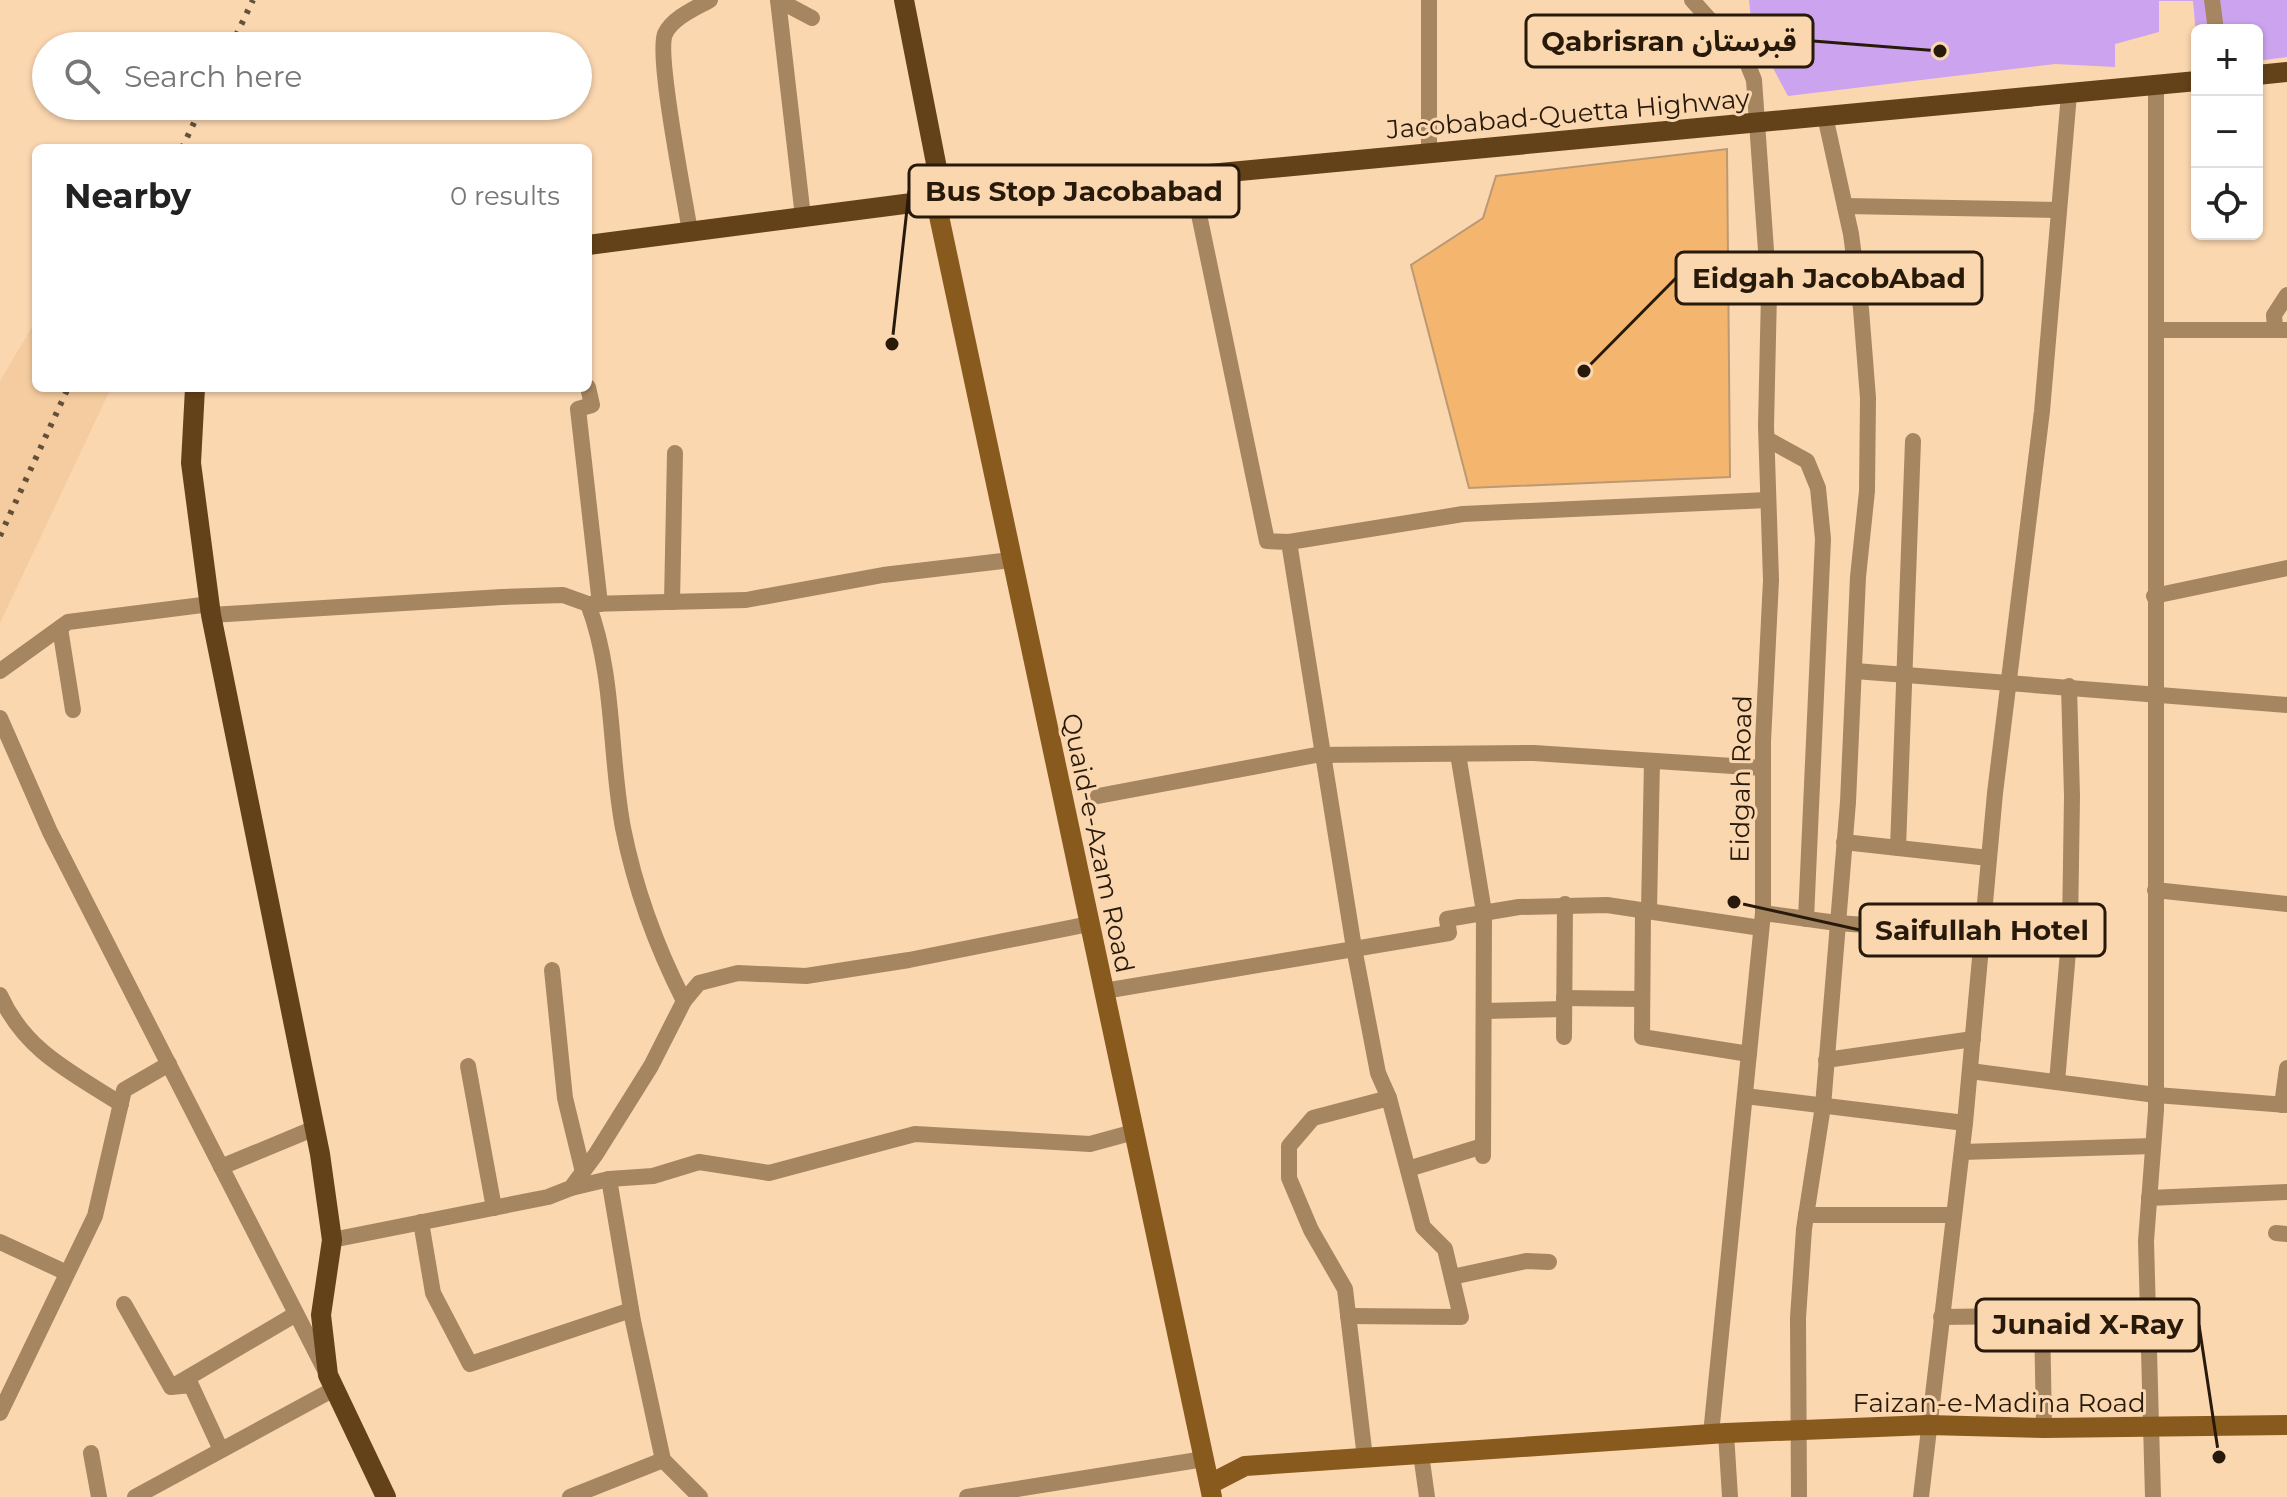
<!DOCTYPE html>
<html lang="en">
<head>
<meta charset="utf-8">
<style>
  body { margin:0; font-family:Montserrat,"Noto Sans Arabic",sans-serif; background:#f2f2f2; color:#222 }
  .controls { position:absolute; right:24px; top:24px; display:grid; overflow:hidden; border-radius:12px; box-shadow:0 2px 6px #0004 }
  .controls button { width:72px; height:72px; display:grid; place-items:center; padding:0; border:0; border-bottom:2px solid #e0e0e0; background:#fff; color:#222; font:40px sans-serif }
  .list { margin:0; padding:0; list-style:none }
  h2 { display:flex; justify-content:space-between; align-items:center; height:104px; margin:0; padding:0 32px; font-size:34px }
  h2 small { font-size:26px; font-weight:400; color:#767676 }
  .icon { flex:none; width:44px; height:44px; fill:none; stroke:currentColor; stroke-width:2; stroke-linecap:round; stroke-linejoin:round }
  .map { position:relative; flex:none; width:2287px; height:1497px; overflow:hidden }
  .search { position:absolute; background:#fff; box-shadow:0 2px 6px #0004; left:32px; top:32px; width:560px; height:88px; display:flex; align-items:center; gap:20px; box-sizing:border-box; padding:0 28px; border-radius:44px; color:#767676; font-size:30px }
  .panel { position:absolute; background:#fff; box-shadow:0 2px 6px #0004; left:32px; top:144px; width:560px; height:248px; border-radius:12px }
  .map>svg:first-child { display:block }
  .built { fill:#f5cc9f }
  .green { fill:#cca3ee }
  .building { fill:#f4b66f; stroke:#bb9974; stroke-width:2 }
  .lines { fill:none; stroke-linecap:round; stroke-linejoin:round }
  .street { stroke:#a68561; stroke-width:16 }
  .secondary { stroke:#895a1d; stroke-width:20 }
  .primary { stroke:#644219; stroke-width:20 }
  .rail { stroke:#63503a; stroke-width:6; stroke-dasharray:4 8; stroke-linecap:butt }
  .labels { text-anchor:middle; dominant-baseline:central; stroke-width:6; stroke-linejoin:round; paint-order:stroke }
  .street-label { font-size:26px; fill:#271a0b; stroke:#fbd7b0 }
  .leader { fill:none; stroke:#271a0b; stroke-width:3 }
  .callout-dot { fill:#271a0b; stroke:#fbd7b0; stroke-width:3 }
  .callout { fill:#fbd7b0; stroke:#271a0b; stroke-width:3 }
  .callout-label { font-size:28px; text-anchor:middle; font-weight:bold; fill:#271a0b }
</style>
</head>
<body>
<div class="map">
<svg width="2287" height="1497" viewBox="0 0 2287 1497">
  <rect width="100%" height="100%" fill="#fbd7b0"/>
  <polygon class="built" points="36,320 36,388 111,388 0,623 0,381"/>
  <polygon class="green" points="1749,0 2287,0 2287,57 2257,61 2257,30 2197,30 2197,45 2193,1 2159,1 2159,32 2115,44 2115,67 2055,64 1788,96 1752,29"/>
  <polygon class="building" points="1727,149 1730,477 1469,488 1411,265 1483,218 1496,176"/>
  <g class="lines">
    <g class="street">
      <polyline points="778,0 803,217"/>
      <polyline points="778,0 812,18"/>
      <polyline points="1429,0 1429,153"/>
      <polyline points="1692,0 1746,60 1754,80 1769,293 1766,426 1771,580 1763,741 1763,913 1711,1434"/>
      <polyline points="2212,0 2216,30"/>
      <polyline points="1191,176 1267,541 1289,542 1463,514 1768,500"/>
      <polyline points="1845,206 2059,210"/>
      <path d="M690 232C685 199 656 56 665 34 672 18 696 8 710 0"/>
      <polyline points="2275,327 2274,315 2287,295"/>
      <polyline points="2156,330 2287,330"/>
      <polyline points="588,387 592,405 578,409 600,604"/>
      <polyline points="1767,439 1807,461 1818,488 1823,539 1806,919"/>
      <polyline points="1289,542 1354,948 1378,1073 1389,1098 1423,1227 1445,1249 1461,1317 1348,1316"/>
      <polyline points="2154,596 2287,568"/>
      <polyline points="672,602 675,453"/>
      <polyline points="588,604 746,600 883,575 1011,560"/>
      <path d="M211 615 502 597 563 595 588 604C615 675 609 753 623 828 635 888 656 946 684 1001L651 1066 596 1154 571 1188 548 1197 332 1240"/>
      <polyline points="60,628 73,710"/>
      <polyline points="0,671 68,622 210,604"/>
      <polyline points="1855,671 2287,705"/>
      <polyline points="0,718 50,832 324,1368"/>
      <polyline points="1458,754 1484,912 1483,1156"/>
      <polyline points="1098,796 1316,755 1534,753 1763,768"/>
      <polyline points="1844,842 1989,858"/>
      <polyline points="1898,848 1913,441"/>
      <polyline points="2155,890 2287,904"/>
      <polyline points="1643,910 1642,1037 1749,1054"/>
      <polyline points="1649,910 1652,761"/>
      <polyline points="1763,913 1837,923 1982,933"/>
      <polyline points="552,970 565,1098 583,1172"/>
      <polyline points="1104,991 1449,933 1447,919 1519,907 1607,905 1761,928"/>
      <path d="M0 995C25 1051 71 1072 121 1104"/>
      <polyline points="1564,998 1642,999"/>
      <polyline points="684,1001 699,983 738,973 806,976 909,960 1089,924"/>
      <polyline points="1484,1011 1564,1009"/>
      <polyline points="1564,1037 1565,904"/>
      <polyline points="1826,1060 1973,1039"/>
      <polyline points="468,1066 494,1208"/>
      <polyline points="1970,1071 2156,1095 2287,1105"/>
      <polyline points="2057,1082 2070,928 2072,796 2069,686"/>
      <polyline points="1745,1096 1965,1123"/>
      <polyline points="2282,1105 2287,1068"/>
      <polyline points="1962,1152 2153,1146"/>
      <polyline points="221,1167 315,1128"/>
      <polyline points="1408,1169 1483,1146"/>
      <polyline points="609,1179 633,1321 663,1460 700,1497"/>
      <polyline points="571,1188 609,1179 653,1176 699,1162 769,1173 915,1134 1090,1144 1134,1132"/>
      <polyline points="2149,1198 2287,1192"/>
      <polyline points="1806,1215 1954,1215"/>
      <polyline points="421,1222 433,1293 470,1364 631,1310"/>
      <polyline points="2276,1233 2287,1234"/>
      <polyline points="0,1242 67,1273"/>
      <polyline points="1452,1277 1526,1261 1549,1262"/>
      <polyline points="124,1304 171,1387 191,1385 221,1450"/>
      <polyline points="2042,1316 2044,1428"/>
      <polyline points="1941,1317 2149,1314"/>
      <polyline points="177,1384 296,1314"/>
      <polyline points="0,1413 95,1216 124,1090 169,1064"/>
      <polyline points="1726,1433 1730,1497"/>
      <polyline points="91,1453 99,1497"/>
      <polyline points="1421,1454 1427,1497"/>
      <polyline points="1365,1458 1345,1289 1311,1230 1289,1178 1289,1146 1313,1118 1389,1098"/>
      <polyline points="135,1497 334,1389"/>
      <polyline points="570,1497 663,1460"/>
      <polyline points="967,1497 1204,1459"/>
      <polyline points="1799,1497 1798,1318 1804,1229 1823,1106 1848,802 1858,577 1867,491 1868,398 1861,309 1851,234 1825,116"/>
      <polyline points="1921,1497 1965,1123 1995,793 2042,411 2069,94"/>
      <polyline points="2153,1497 2146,1241 2156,1110 2156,85"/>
    </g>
    <g class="secondary">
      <polyline points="943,199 939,216 1212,1497"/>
      <polyline points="1210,1484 1245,1466 1726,1433 1928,1425 2044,1428 2287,1425"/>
    </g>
    <g class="primary">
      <polyline points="904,0 943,199"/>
      <polyline points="2257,75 2287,72"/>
      <polyline points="588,245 943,199 2197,81"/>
      <polyline points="195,388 191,463 211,615 320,1154 332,1240 321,1315 328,1375 386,1497"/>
    </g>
    <g class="rail">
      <polyline points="231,46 253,0"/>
      <polyline points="182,148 202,106"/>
      <polyline points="0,536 68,388"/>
    </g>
  </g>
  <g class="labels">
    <g class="street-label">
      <text transform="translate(1568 114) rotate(-5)">Jacobabad-Quetta Highway</text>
      <text transform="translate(1741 779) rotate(-89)">Eidgah Road</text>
      <text transform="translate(1098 843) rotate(78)">Quaid-e-Azam Road</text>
      <text x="1999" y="1403">Faizan-e-Madina Road</text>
    </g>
  </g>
  <path class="leader" d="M1940 51L1813 41M892 344L909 191M1584 371L1676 278M1734 902L1860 930M2219 1457L2199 1325"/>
  <g class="callout-dot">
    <circle cx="1940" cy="51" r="8"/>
    <circle cx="892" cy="344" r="8"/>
    <circle cx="1584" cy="371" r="8"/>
    <circle cx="1734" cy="902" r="8"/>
    <circle cx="2219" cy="1457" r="8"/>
  </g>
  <g class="callout">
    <rect x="1526" y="15" width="287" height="52" rx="8"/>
    <rect x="909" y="165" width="330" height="52" rx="8"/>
    <rect x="1676" y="252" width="306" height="52" rx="8"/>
    <rect x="1860" y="904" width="245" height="52" rx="8"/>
    <rect x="1976" y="1299" width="223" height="52" rx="8"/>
  </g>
  <g class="callout-label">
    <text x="1669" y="51">Qabrisran قبرستان</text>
    <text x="1074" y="201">Bus Stop Jacobabad</text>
    <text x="1829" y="288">Eidgah JacobAbad</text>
    <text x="1982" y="940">Saifullah Hotel</text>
    <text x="2088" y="1334">Junaid X-Ray</text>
  </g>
</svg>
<div class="controls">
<button>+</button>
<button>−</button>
<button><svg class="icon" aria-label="locate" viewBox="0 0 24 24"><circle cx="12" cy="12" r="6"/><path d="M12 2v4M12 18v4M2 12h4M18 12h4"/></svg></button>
</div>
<div class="search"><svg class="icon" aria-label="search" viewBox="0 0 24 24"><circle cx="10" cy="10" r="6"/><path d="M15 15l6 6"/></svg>Search here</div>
<section class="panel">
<h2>Nearby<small>0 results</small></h2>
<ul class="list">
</ul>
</section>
</div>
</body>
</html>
